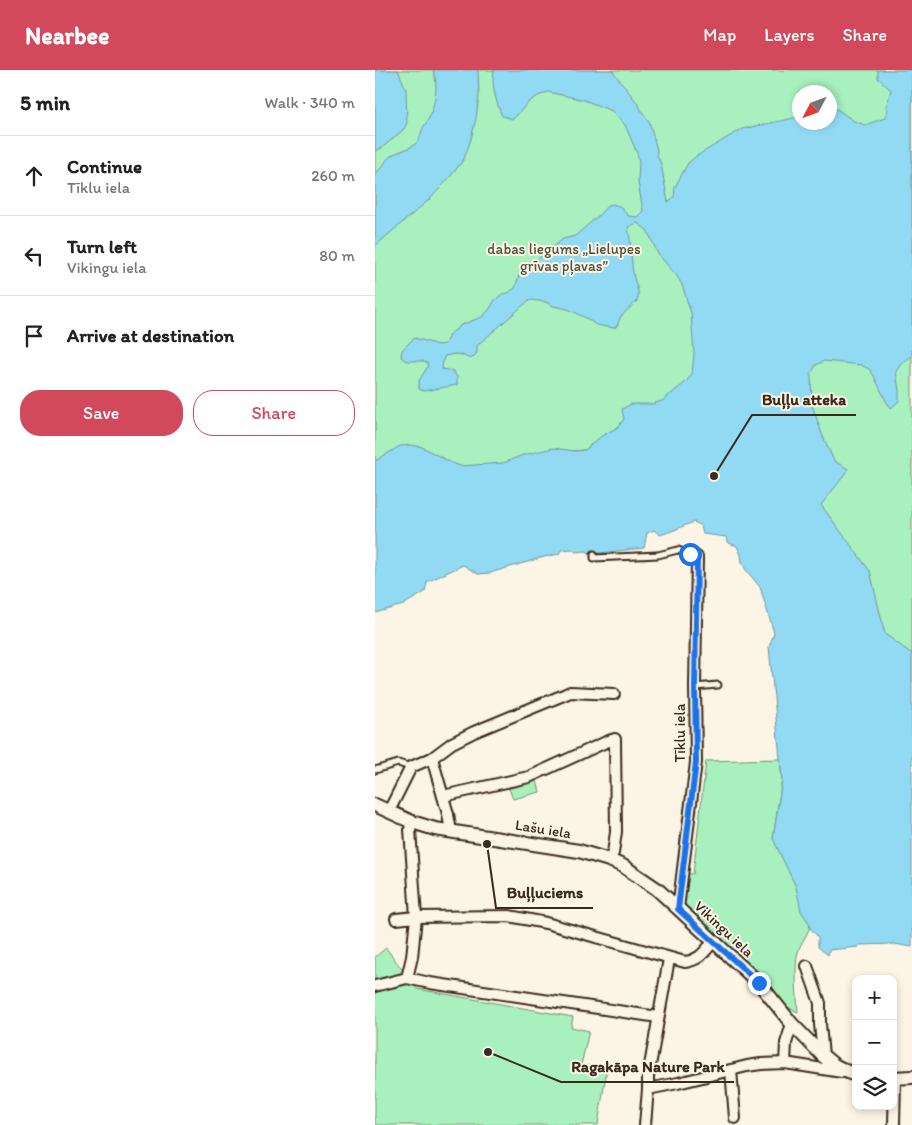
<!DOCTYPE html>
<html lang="en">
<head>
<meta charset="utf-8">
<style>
  body { margin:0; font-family:Itim,sans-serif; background:#f6f6f6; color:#222 }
  .controls { position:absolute; right:15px; bottom:15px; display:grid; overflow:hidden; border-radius:10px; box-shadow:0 2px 8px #0003 }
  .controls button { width:45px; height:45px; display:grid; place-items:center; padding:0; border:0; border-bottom:1px solid #e0e0e0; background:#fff; color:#222; font:25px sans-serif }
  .compass { position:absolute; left:417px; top:15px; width:45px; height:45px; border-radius:50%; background:#fff; box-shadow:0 2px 8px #0003; rotate:229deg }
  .stop { position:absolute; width:15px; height:15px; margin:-11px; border:4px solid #1a73e8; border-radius:50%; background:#fff }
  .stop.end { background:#1a73e8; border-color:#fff; box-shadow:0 1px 5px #0008 }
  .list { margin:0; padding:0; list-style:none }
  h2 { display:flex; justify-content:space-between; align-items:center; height:65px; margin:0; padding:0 20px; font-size:21px }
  h2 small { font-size:16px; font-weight:400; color:#767676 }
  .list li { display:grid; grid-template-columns:32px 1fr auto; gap:15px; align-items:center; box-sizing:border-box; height:80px; padding:0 20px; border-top:1px solid #e0e0e0 }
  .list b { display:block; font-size:19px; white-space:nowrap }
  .list p { margin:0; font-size:16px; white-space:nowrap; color:#767676 }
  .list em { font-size:16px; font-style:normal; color:#767676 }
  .actions { display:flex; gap:10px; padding:15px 20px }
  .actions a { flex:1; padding:11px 0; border:1px solid #d1495b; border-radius:20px; text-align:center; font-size:18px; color:#d1495b }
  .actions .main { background:#d1495b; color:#fff }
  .icon { flex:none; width:28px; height:28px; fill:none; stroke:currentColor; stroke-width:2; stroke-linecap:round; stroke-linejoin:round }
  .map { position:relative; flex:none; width:537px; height:1055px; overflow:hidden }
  header { display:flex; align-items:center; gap:30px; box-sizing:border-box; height:70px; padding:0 25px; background:#d1495b; color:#fff }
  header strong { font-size:24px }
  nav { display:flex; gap:28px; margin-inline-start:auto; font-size:18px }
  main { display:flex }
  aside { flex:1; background:#fff }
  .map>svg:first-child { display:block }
  .green { fill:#a8f1bf; stroke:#728e6e; fill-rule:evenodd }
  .water { fill:#92daf4; stroke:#6f949e }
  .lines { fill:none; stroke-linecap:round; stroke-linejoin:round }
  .service-casing { stroke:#3b2a1e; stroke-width:9 }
  .minor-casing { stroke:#3b2a1e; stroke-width:14 }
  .tertiary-casing { stroke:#3b2a1e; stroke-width:16 }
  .service { stroke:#fcf5e5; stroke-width:5 }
  .minor { stroke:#fcf5e5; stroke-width:10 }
  .tertiary { stroke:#fcf5e5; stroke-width:12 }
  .route { stroke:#1a73e8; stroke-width:6 }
  .labels { text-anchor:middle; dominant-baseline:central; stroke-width:4; stroke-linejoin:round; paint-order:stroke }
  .park-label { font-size:15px; fill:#51523e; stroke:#fcf5e5 }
  .street-label { font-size:15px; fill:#3b2a1e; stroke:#fcf5e5 }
  .leader { fill:none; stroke:#3b2a1e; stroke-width:2 }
  .callout-dot { fill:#3b2a1e; stroke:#fcf5e5; stroke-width:2 }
  .callout-label { font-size:16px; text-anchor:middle; font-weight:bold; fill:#3b2a1e; stroke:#fcf5e5; stroke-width:4; stroke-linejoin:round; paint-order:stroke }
</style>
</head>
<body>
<header>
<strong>Nearbee</strong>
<nav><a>Map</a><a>Layers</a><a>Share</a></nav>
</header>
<main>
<aside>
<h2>5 min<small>Walk · 340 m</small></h2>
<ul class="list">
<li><svg class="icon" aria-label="ahead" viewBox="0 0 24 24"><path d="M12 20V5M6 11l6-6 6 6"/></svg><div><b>Continue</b><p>Tīklu iela</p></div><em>260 m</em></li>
<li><svg class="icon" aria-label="left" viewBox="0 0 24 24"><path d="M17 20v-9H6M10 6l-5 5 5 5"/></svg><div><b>Turn left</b><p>Vikingu iela</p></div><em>80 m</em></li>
<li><svg class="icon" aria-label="arrive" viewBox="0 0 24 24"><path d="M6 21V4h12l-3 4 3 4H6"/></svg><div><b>Arrive at destination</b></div></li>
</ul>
<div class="actions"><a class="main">Save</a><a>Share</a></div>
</aside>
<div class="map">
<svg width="537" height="1055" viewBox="0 0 537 1055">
  <rect width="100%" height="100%" fill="#fcf5e5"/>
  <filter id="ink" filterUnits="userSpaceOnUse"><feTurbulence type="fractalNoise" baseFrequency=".02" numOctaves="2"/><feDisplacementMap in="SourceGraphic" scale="10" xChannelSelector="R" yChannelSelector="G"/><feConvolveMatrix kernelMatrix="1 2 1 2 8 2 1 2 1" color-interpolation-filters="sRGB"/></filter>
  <g filter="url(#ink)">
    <g class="green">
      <path d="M0 0H537V613L501 601 423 386 215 375 210 380 198 381 0 441ZM424 22H454V52H424Z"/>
      <path d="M405 689 407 709 398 769H404L435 853C435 863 425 873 423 882 419 896 422 927 423 942L412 937 384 903 309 836 311 804H318L331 691Z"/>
      <polygon points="160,703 165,722 138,729 131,711"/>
      <polygon points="11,878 42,919 198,947 196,957 214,961 206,995 232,998 223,1055 0,1055 0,887"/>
    </g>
    <g class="water">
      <polygon points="0,0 23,0 31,20 32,53 29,59 7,78 0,81"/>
      <path d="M58 0H103L104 26 101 48 96 69 89 89 75 107 55 129 0 176V103C8 99 9 91 16 86 24 80 36 80 43 71 45 68 46 64 47 60 49 55 53 51 55 46 60 32 64 14 58 0Z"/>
      <path d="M119 0H237L263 34 268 43 274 51 282 80V85L286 94 293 132 299 127 300 117 313 93 320 87 367 59 424 47V52H454L455 40 462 39 479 51 490 55 510 48 513 40 511 37 516 20 503 8V0H537V286L526 294 521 301 524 321V331L516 338 511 331 499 306 494 299 486 295 449 291 441 295 436 304 437 335 447 364 459 391 473 399 472 402 446 435 495 501 510 564 537 584V877L519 874 484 875 483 877 454 880 453 885 443 877V867L435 858 434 853 426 841 421 817 398 769 407 709 394 577 399 563 385 517 371 500 367 493 366 485 362 476 354 473 351 467 328 464 326 456 319 452C307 456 297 462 285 465L279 460 272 463 269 478 216 484 211 481 201 482 197 479 186 480 184 484 169 487 115 503 103 504 88 495 52 512 50 522 28 535 0 543V391L25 376 36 375 47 377 75 392 85 396 128 393 148 385 178 378 199 381 210 380 225 367 243 357 249 349 247 339 256 334H277L287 331 311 312 317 304 319 284 316 243 307 215 302 206 283 184 272 160 262 153 253 157C257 175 255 194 260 211 262 218 265 223 262 231L246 246 242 256 239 258 221 255 211 248 193 239 178 236 171 232 156 230 152 232 105 273 102 276V283L97 288 95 289 87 285 79 284 70 286 68 290 67 299 78 301 82 307V315L48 321 44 319V311L53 296 52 293 47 291H31L26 287 27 280 36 271 40 268 63 275 70 274 74 265 86 255 107 247 114 240 120 230 127 224 133 223 140 218 145 202 148 197 169 185 188 169 200 166 223 146 233 135 238 134 246 137 253 146 262 147 268 141 263 112 264 92 262 83 250 55 237 41 209 30 173 22 163 26 154 32 138 49 127 46C121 31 116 16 119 0Z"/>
    </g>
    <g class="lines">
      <g class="service-casing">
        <g id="service">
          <polyline points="219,484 219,488 283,485 303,480 322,487"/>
          <polyline points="320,617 343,615"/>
          <polyline points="0,700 23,693 36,697"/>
        </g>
      </g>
      <g class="minor-casing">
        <g id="minor">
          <polyline points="57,688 73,744 76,762"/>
          <polyline points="68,726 154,707 231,672 240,669 241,762 238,783 234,790"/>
          <polyline points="14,741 36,697 57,688 77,673 99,662 191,624 195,622 239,624"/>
          <polyline points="37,752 35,759 36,774 41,847 37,887 32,908 55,913 283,947"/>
          <polyline points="303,839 321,692 320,617 322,487"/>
          <path d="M21 849 41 847 134 846 171 853 310 892C325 890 329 882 339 871"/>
          <polyline points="432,896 445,933 445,954 448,986"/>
          <polyline points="0,916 32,908"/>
          <polyline points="410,993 411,973 417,954"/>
          <polyline points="356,1000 360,1048"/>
          <polyline points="273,1019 303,1013 372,996 386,994 410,993 467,1002"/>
          <polyline points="270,1055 273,1019 273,1007 294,889"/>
          <polyline points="519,1055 520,1008"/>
        </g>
      </g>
      <g class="tertiary-casing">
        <g id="tertiary">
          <polyline points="0,735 37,752 60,759 204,781 234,790 248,796 282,819 384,913 417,954 448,986 459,995 475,1003 481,1005"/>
          <polyline points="518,1008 537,1007"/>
        </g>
      </g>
      <use href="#service" class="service"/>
      <use href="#minor" class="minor"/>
      <use href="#tertiary" class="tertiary"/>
    </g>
  </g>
  <g class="lines" filter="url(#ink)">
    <polyline class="route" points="315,484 322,487 320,617 321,692 303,839 384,913"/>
  </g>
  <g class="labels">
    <g class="park-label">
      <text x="189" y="179">dabas liegums „Lielupes<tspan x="189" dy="17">grīvas pļavas”</tspan></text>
    </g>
    <g class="street-label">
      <text transform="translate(305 663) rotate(-90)">Tīklu iela</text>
      <text transform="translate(168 759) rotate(9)">Lašu iela</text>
      <text transform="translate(349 859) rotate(43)">Vikingu iela</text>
    </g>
  </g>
  <path class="leader" d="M339 406L377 345H481M112 774L121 838H218M113 982L186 1012H359"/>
  <g class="callout-dot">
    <circle cx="339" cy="406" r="5"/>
    <circle cx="112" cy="774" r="5"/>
    <circle cx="113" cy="982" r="5"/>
  </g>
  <g class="callout-label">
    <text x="429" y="335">Buļļu atteka</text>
    <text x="170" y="828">Buļļuciems</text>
    <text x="273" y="1002">Ragakāpa Nature Park</text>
  </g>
</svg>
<div class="controls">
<button>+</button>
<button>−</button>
<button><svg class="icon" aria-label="layers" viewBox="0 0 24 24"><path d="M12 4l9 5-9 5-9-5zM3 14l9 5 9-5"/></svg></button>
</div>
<svg class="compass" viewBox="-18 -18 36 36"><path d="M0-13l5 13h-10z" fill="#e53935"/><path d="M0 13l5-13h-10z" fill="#767676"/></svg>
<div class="stop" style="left:315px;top:484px"></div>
<div class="stop end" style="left:384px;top:913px"></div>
</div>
</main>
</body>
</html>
